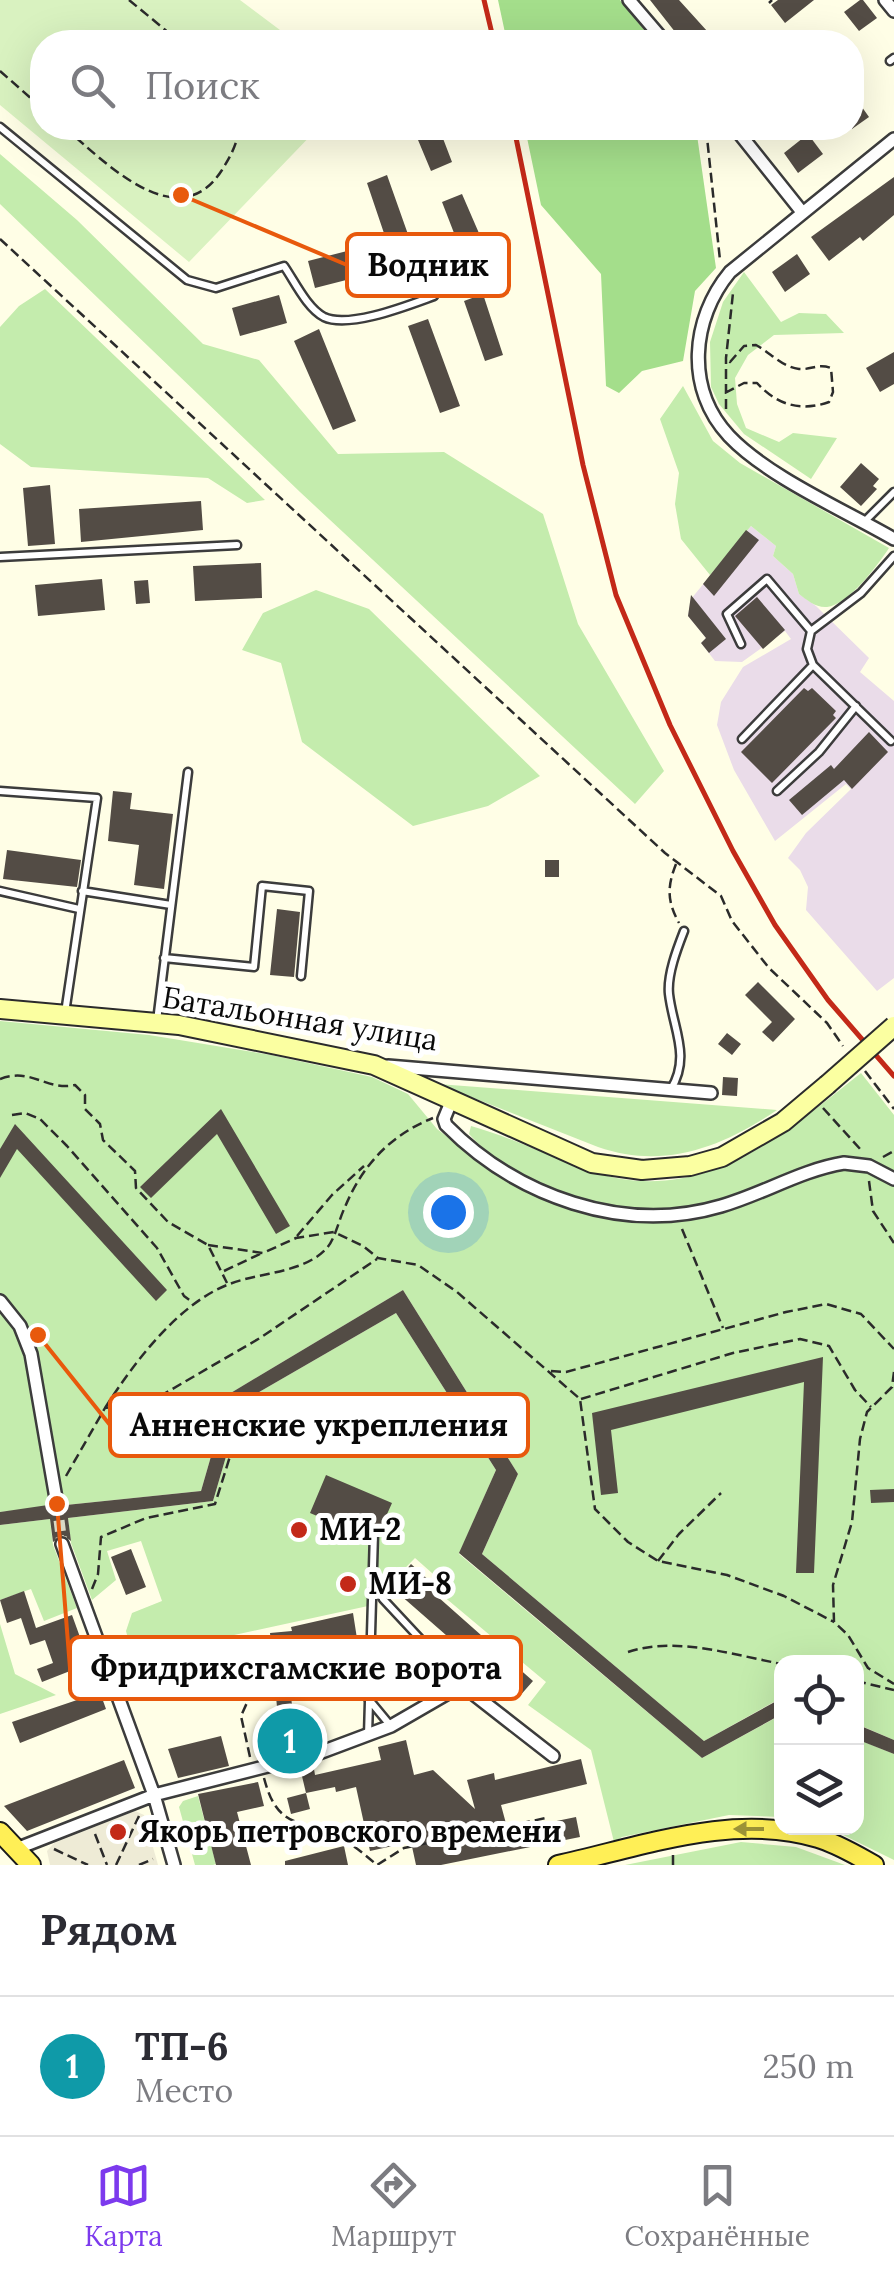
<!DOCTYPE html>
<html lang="ru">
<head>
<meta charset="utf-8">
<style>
  :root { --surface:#fff; --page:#f7f7f7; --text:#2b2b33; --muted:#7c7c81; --line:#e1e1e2; --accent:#7c3aed }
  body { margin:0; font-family:Lora,serif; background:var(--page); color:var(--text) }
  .controls { position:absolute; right:30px; bottom:30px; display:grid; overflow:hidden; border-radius:20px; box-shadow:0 10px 40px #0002 }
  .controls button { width:90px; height:90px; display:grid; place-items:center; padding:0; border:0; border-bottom:2px solid var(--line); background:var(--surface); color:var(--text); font:50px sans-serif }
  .you { position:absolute; left:448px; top:1212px; width:35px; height:35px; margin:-25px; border:8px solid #fff; border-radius:50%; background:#1a73e8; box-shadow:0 0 0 15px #1a73e833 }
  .badge { display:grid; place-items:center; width:65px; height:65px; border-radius:50%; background:var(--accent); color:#fff; font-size:32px; font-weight:700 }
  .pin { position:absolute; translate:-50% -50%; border:5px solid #fff; box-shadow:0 2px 10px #0006 }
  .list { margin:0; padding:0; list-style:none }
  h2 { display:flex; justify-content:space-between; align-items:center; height:130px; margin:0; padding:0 40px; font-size:42px }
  h2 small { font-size:32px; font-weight:400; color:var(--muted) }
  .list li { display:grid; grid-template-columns:65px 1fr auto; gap:30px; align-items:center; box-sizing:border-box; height:140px; padding:0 40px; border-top:2px solid var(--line) }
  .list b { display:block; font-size:38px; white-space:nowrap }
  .list p { margin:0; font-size:32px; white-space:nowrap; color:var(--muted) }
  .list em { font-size:32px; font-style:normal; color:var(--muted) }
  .icon { flex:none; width:55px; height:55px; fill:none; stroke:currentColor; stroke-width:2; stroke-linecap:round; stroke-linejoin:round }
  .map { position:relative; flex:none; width:894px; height:1865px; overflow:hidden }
  .search { position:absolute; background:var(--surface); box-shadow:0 10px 40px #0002; left:30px; right:30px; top:30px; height:110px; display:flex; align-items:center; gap:25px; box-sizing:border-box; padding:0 35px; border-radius:40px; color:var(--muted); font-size:38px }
  .sheet { height:270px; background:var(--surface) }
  nav { display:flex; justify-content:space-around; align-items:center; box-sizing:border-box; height:140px; border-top:2px solid var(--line); background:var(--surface); font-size:28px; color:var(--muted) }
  nav a { display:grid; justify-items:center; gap:5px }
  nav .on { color:var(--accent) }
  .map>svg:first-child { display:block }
  .industrial { fill:#eadce9 }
  .green { fill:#c4ecad }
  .forest { fill:#a4de8b }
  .pitch { fill:#d9f2c0 }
  .plaza { fill:#eeebd6 }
  .building { fill:#534c45 }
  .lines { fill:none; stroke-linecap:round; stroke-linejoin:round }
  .street-tunnel { stroke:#dad9c5; stroke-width:11; stroke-dasharray:11 5.5; stroke-linecap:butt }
  .lane-casing { stroke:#3c3c3c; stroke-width:11 }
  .street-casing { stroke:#3c3c3c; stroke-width:16 }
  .secondary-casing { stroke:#2b2b2b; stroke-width:22 }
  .primary-casing { stroke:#1a1a1a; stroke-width:22 }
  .path { stroke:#2b2b2b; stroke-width:2.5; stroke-dasharray:10 5; stroke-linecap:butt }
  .lane { stroke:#fff; stroke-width:6 }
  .street { stroke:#fff; stroke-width:11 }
  .secondary { stroke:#fbffa1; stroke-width:18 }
  .primary { stroke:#ffef56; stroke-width:18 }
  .rail { stroke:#c32918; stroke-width:5 }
  .secondary-bridge-casing { stroke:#2b2b2b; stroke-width:22; stroke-linecap:butt }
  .secondary-bridge { stroke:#fbffa1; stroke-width:18 }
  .oneway { fill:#9d9337 }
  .poi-dot { fill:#c32918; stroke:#fff; stroke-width:4 }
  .labels { text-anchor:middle; stroke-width:10; stroke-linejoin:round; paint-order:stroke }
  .street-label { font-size:30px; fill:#090909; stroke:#fff }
  .poi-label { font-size:30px; font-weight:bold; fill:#090909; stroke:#fff; text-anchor:start }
  .leader { fill:none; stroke:#e8590c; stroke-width:4 }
  .callout-dot { fill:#e8590c; stroke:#fff; stroke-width:4 }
  .callout { fill:#fff; stroke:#e8590c; stroke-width:4 }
  .callout-label { font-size:32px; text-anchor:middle; font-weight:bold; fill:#090909 }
</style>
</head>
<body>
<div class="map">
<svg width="894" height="1865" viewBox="0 0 894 1865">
  <rect width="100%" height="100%" fill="#fffee6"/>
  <path class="industrial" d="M751,526L776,546L773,556L793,574L799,594L816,606L869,658L860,672L894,701V978L877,991L806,910L808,887L800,870L788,858L806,833L851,789L846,784L775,841L734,770L717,725L721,702L743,667L791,639L785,631L742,662L715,661L701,643L706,638L688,616L691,599Z
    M267,1635L272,1697L245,1696L228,1667L247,1636Z"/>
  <path class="green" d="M0,154L77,220L203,344L259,360L338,454L444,452L543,514L578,624L664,771L635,804L300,492L0,204Z
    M744,272L781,322L799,313L826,314L844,333L774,335L748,355L735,378L737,404L746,428L779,442L793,433L837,438L811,479L744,434L719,404L711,387L710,342L723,302Z
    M45,289L265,500L247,503L208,478L31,467L0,444V327L19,306Z
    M683,386L713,441L740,463L889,548C878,565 848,605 827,607C816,608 807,600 799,594L793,574L773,556L776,546L751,526L710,575L681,539L675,504L679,473L660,419Z
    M316,590L369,609L540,776L488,806L413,826L302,742L281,663L242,650L263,613Z
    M0,1021L149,1035L271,1055L372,1077L408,1094L437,1129L483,1164L532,1193L584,1214L675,1220L816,1174L850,1168L865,1170L894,1184V1740L857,1724L856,1662H782L781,1698L704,1741L482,1554L518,1474L403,1290L229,1394L201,1491L66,1505L65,1503L48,1504V1507L0,1512Z
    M861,1073L894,1115V1173C848,1132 784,1181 737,1196C721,1202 702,1206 685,1208C610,1220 519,1189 469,1134L471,1126C514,1138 552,1158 593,1172C702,1207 783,1135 861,1073Z
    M438,1084L777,1110C722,1147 664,1170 598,1147Z
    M396,1313L496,1470L459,1554L702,1758L781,1715V1817L729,1815L622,1837L614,1842L591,1750L528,1705L546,1682L436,1590L441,1581L415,1558L368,1606L133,1657L126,1631L132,1613L162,1601L141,1541L107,1551L116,1580L92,1600L71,1543L68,1518L213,1501L242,1402Z
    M50,1519L53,1545L77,1608L44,1621L31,1589L0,1600V1525Z
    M0,1624L15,1674L56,1695L0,1714Z
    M857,1739L894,1754V1860L829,1828H856Z
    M198,1796L216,1864L213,1865H195L179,1807L183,1801Z
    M741,1842L796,1847L845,1865H625Z"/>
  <path class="forest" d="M498,0H620L654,42H507Z
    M525,128H696L716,268L695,291L683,361L642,371L619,393L606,386L601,274L541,205Z"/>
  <path class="pitch" d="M0,0H240L296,42H42V128H318L189,262L0,105Z"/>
  <path class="plaza" d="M135,1811L144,1815L158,1865H50L47,1851L54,1843Z"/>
  <path class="building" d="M650,0H679L717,42H683Z
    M778,0H814L785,23L771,5Z
    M860,0H863L877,18L859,31L844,12Z
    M852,93L869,117L852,129Z
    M413,128H439L452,162L431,171Z
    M808,134L823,154L798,173L784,153Z
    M387,175L410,240L389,248L367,183Z
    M894,177V215L863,241L860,237L829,261L811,237Z
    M462,194L488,254L466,264L442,202Z
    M351,250L358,277L315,288L308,261Z
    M797,254L810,274L785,292L772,272Z
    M483,294L503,355L485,361L464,301Z
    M279,295L287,323L240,336L232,308Z
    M428,319L460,406L440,413L408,326Z
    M319,329L356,421L333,430L294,341Z
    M894,352V384L880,392L866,368Z
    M861,463L879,479L873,486L877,489L861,506L840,487Z
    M50,485L55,544L28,546L23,488Z
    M201,501L203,530L81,542L79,509Z
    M746,530L759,540L714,596L703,584Z
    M261,563L262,598L195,601L193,566Z
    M102,579L105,610L38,616L35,585Z
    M148,580L150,603L136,604L134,581Z
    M691,595L726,639L709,653L701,643L706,638L688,616Z
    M757,597L785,630L763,649L735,616Z
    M804,688L808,691L812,688L836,711L833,715L836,718L772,783L741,752Z
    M869,732L888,752L852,789L844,780L802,815L789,800L831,765L834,769Z
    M113,791L132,793L130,809L173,814L164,889L134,885L139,845L108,841Z
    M7,850L81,860L77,887L3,879Z
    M545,860H559V877H545Z
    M277,909L300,912L294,977L270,975Z
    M758,982L795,1019L773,1042L762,1032L772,1022L745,995Z
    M727,1033L741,1044L732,1055L718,1044Z
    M723,1077L738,1078L737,1096L722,1095Z
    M221,1109L290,1226L276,1234L217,1134L151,1198L140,1187Z
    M15,1124L167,1290L156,1301L17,1149L0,1178V1149Z
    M403,1290L518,1474L482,1554L704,1741L782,1698V1714L702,1758L459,1553L496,1470L396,1313L242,1402L213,1501L68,1518L71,1541L63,1535L53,1542L50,1519L0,1525V1512L48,1505L58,1513L66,1505L201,1491L229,1394Z
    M823,1357L814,1573H796L804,1382L611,1430L618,1493L601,1495L592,1413Z
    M326,1475L392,1503L380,1530L372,1527L367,1537L310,1513Z
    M894,1489V1502L871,1503L870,1490Z
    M131,1549L146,1587L126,1595L111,1557Z
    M411,1564L433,1584L429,1589L533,1681L518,1698L391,1587Z
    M24,1591L36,1628L72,1615L106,1709L20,1743L12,1722L80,1699L70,1671L42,1682L37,1669L53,1663L45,1640L30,1645L21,1618L7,1623L0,1600Z
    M353,1613L363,1677L291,1695L292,1706L277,1707L270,1633L292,1631L291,1627Z
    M856,1724L894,1740V1754L856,1739Z
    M288,1730L292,1748L281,1750L277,1733Z
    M221,1736L229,1766L178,1778L168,1749Z
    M406,1740L414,1775L433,1770L475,1809L467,1780L494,1773L495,1780L581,1759L587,1784L501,1805L508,1831L576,1817L580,1837L441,1865H416L411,1842L370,1851L356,1787L336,1792L335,1787L306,1793L301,1772L314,1769L315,1775L381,1760L378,1747Z
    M124,1760L135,1788L27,1831L4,1806Z
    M258,1782L264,1806L237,1812L251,1865H216L198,1794Z
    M306,1793L310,1809L291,1814L287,1798Z
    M344,1846L348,1865H285V1861Z"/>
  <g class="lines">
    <path class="street-tunnel" d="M57,1504L62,1544"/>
    <defs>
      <path id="lane" d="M890,61L894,58
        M0,127L187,280L216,288L284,266C295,282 307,308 324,317C349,329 409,305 434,296
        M865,521L894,492
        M0,557L237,545
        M811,631L807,649L813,665L891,741
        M741,644L727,614L767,579L811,631L861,593L894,556
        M742,739L813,665
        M0,791L97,798L65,1013
        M777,791L819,752L856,706
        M0,891L79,909
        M82,891L171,905
        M164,958L254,967L262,886L309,891L301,976
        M157,1021L188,772
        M671,1089C691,1056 673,1029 669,994C667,975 677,949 684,931
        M383,1599L467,1689
        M356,1684L390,1725
        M368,1735L374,1533"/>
      <path id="street" d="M629,0L665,42
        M885,0L894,11
        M735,128L802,212
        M894,139L730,272C691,319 685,389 729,436C768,477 844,510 894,539
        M388,1066L711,1093
        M451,1102L444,1119L446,1125C516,1196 623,1235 721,1206C763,1194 801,1170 844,1163L869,1166L894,1179
        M0,1301L20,1326L31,1354L57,1504
        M62,1544L154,1795L174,1865
        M16,1849L154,1795L319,1753L391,1726L455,1689H467L553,1756"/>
      <path id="secondary" d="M0,1009L179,1025L374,1065L592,1163L642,1170L690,1166L722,1157L783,1122L827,1085"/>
      <path id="primary" d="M0,1832L31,1865
        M558,1865C641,1847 733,1812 818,1838C838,1844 856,1855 874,1865"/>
    </defs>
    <use href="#lane" class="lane-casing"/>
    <use href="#street" class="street-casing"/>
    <use href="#secondary" class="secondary-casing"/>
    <use href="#primary" class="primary-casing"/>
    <path class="path" d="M129,0L180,42
      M769,3L772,0
      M0,71L42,108
      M65,128C104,161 178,239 222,170C231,155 237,145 239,128
      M706,128L720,260
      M0,239L665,853L721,896L732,921L769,968L827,1023L843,1046
      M725,393L744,383H757C777,405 801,412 829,402L833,392L831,368C818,363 812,370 799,369C782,367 771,353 756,345L744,346L730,362L726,358
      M726,409V358L733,293
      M676,864C667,887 667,901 679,923
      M865,1071L894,1109
      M0,1079C31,1067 46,1091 75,1085L85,1095V1109L100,1124L103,1140L135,1171L136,1188L168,1222L208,1245L227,1283
      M823,1108L861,1150
      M12,1115L25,1113L40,1119L67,1146L157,1248L184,1296L192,1302
      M883,1157L894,1151
      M869,1181L873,1211L894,1243
      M682,1229L723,1328
      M297,1236L332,1195L364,1166
      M208,1245L263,1253L296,1238L334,1232L363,1246L378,1258L418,1265L457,1292L580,1399L595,1509L628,1542L658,1561L727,1575L784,1596L834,1622
      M224,1271L262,1253
      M551,1371L566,1372L786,1312L826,1304L861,1314L894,1349
      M894,1372L892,1387L867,1412L860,1439L852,1522L833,1585L834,1622L848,1635L868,1668L894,1684
      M581,1399L733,1353L800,1339L829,1346L855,1390L871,1407
      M105,1408C133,1364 177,1305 227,1285C258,1272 302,1274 326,1249C335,1240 339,1219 345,1207C362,1166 390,1135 433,1118
      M66,1476L105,1408L150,1402L260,1338L377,1259
      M658,1561L679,1534L721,1493
      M92,1589L98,1574L101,1537L146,1518L215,1504L232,1450
      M628,1652C677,1636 733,1655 782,1664
      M121,1672L228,1667
      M856,1681L894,1690
      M250,1757L241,1716L250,1696
      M264,1778C276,1824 294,1820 331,1834C349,1841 363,1853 377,1865L404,1848L546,1818
      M95,1834L107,1865
      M54,1849L88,1865
      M673,1855V1865
      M116,1865L139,1816
      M139,1865L153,1859"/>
    <use href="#lane" class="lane"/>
    <use href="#street" class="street"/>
    <use href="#secondary" class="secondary"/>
    <use href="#primary" class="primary"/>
    <path class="rail" d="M484,0L494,42
      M514,128L583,465L616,595L670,725L733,851L775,925L828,1000L894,1076"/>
    <defs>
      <path id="secondary-bridge" d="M827,1085L894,1026"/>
    </defs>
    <use href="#secondary-bridge" class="secondary-bridge-casing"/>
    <use href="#secondary-bridge" class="secondary-bridge"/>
  </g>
  <defs><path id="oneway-solid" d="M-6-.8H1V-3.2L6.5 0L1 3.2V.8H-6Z" transform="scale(2.5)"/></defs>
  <use class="oneway" href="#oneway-solid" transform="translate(749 1829) rotate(180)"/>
  <g class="poi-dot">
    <circle cx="299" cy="1530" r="10"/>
    <circle cx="348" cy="1584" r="10"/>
    <circle cx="118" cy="1832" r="10"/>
  </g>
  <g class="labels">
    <g class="street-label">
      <text transform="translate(300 1019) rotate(9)" y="10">Батальонная улица</text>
    </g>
    <g class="poi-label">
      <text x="319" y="1540">МИ-2</text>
      <text x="368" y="1594">МИ-8</text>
      <text x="138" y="1842">Якорь петровского времени</text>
    </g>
  </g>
  <path class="leader" d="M181 195L347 265M38 1335L110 1425M57 1504L70 1668"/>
  <g class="callout-dot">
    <circle cx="181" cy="195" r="10"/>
    <circle cx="38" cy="1335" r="10"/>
    <circle cx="57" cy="1504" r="10"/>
  </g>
  <g class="callout">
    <rect x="347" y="234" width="162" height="62" rx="10"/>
    <rect x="110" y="1394" width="418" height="62" rx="10"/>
    <rect x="70" y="1637" width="451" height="62" rx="10"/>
  </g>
  <g class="callout-label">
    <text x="428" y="276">Водник</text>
    <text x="319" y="1436">Анненские укрепления</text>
    <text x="296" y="1679">Фридрихсгамские ворота</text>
  </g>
</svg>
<div class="controls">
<button><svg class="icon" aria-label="locate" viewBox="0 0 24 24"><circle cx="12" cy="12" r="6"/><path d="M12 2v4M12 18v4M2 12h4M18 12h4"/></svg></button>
<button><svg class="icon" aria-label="layers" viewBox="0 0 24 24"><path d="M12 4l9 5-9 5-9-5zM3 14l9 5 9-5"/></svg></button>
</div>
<div class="you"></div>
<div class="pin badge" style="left:290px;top:1741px;background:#0f9aa8">1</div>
<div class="search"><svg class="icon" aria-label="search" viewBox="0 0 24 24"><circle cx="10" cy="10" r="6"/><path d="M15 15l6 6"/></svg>Поиск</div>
</div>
<section class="sheet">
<h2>Рядом<small></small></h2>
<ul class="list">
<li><span class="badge" style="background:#0f9aa8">1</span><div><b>ТП-6</b><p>Место</p></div><em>250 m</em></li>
</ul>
</section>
<nav>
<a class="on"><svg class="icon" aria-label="map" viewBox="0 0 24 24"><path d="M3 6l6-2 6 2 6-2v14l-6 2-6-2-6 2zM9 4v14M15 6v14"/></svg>Карта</a>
<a><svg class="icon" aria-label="directions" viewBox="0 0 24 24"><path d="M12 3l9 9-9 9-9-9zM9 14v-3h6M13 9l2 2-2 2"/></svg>Маршрут</a>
<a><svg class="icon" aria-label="saved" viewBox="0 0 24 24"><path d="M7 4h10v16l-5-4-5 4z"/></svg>Сохранённые</a>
</nav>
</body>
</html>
